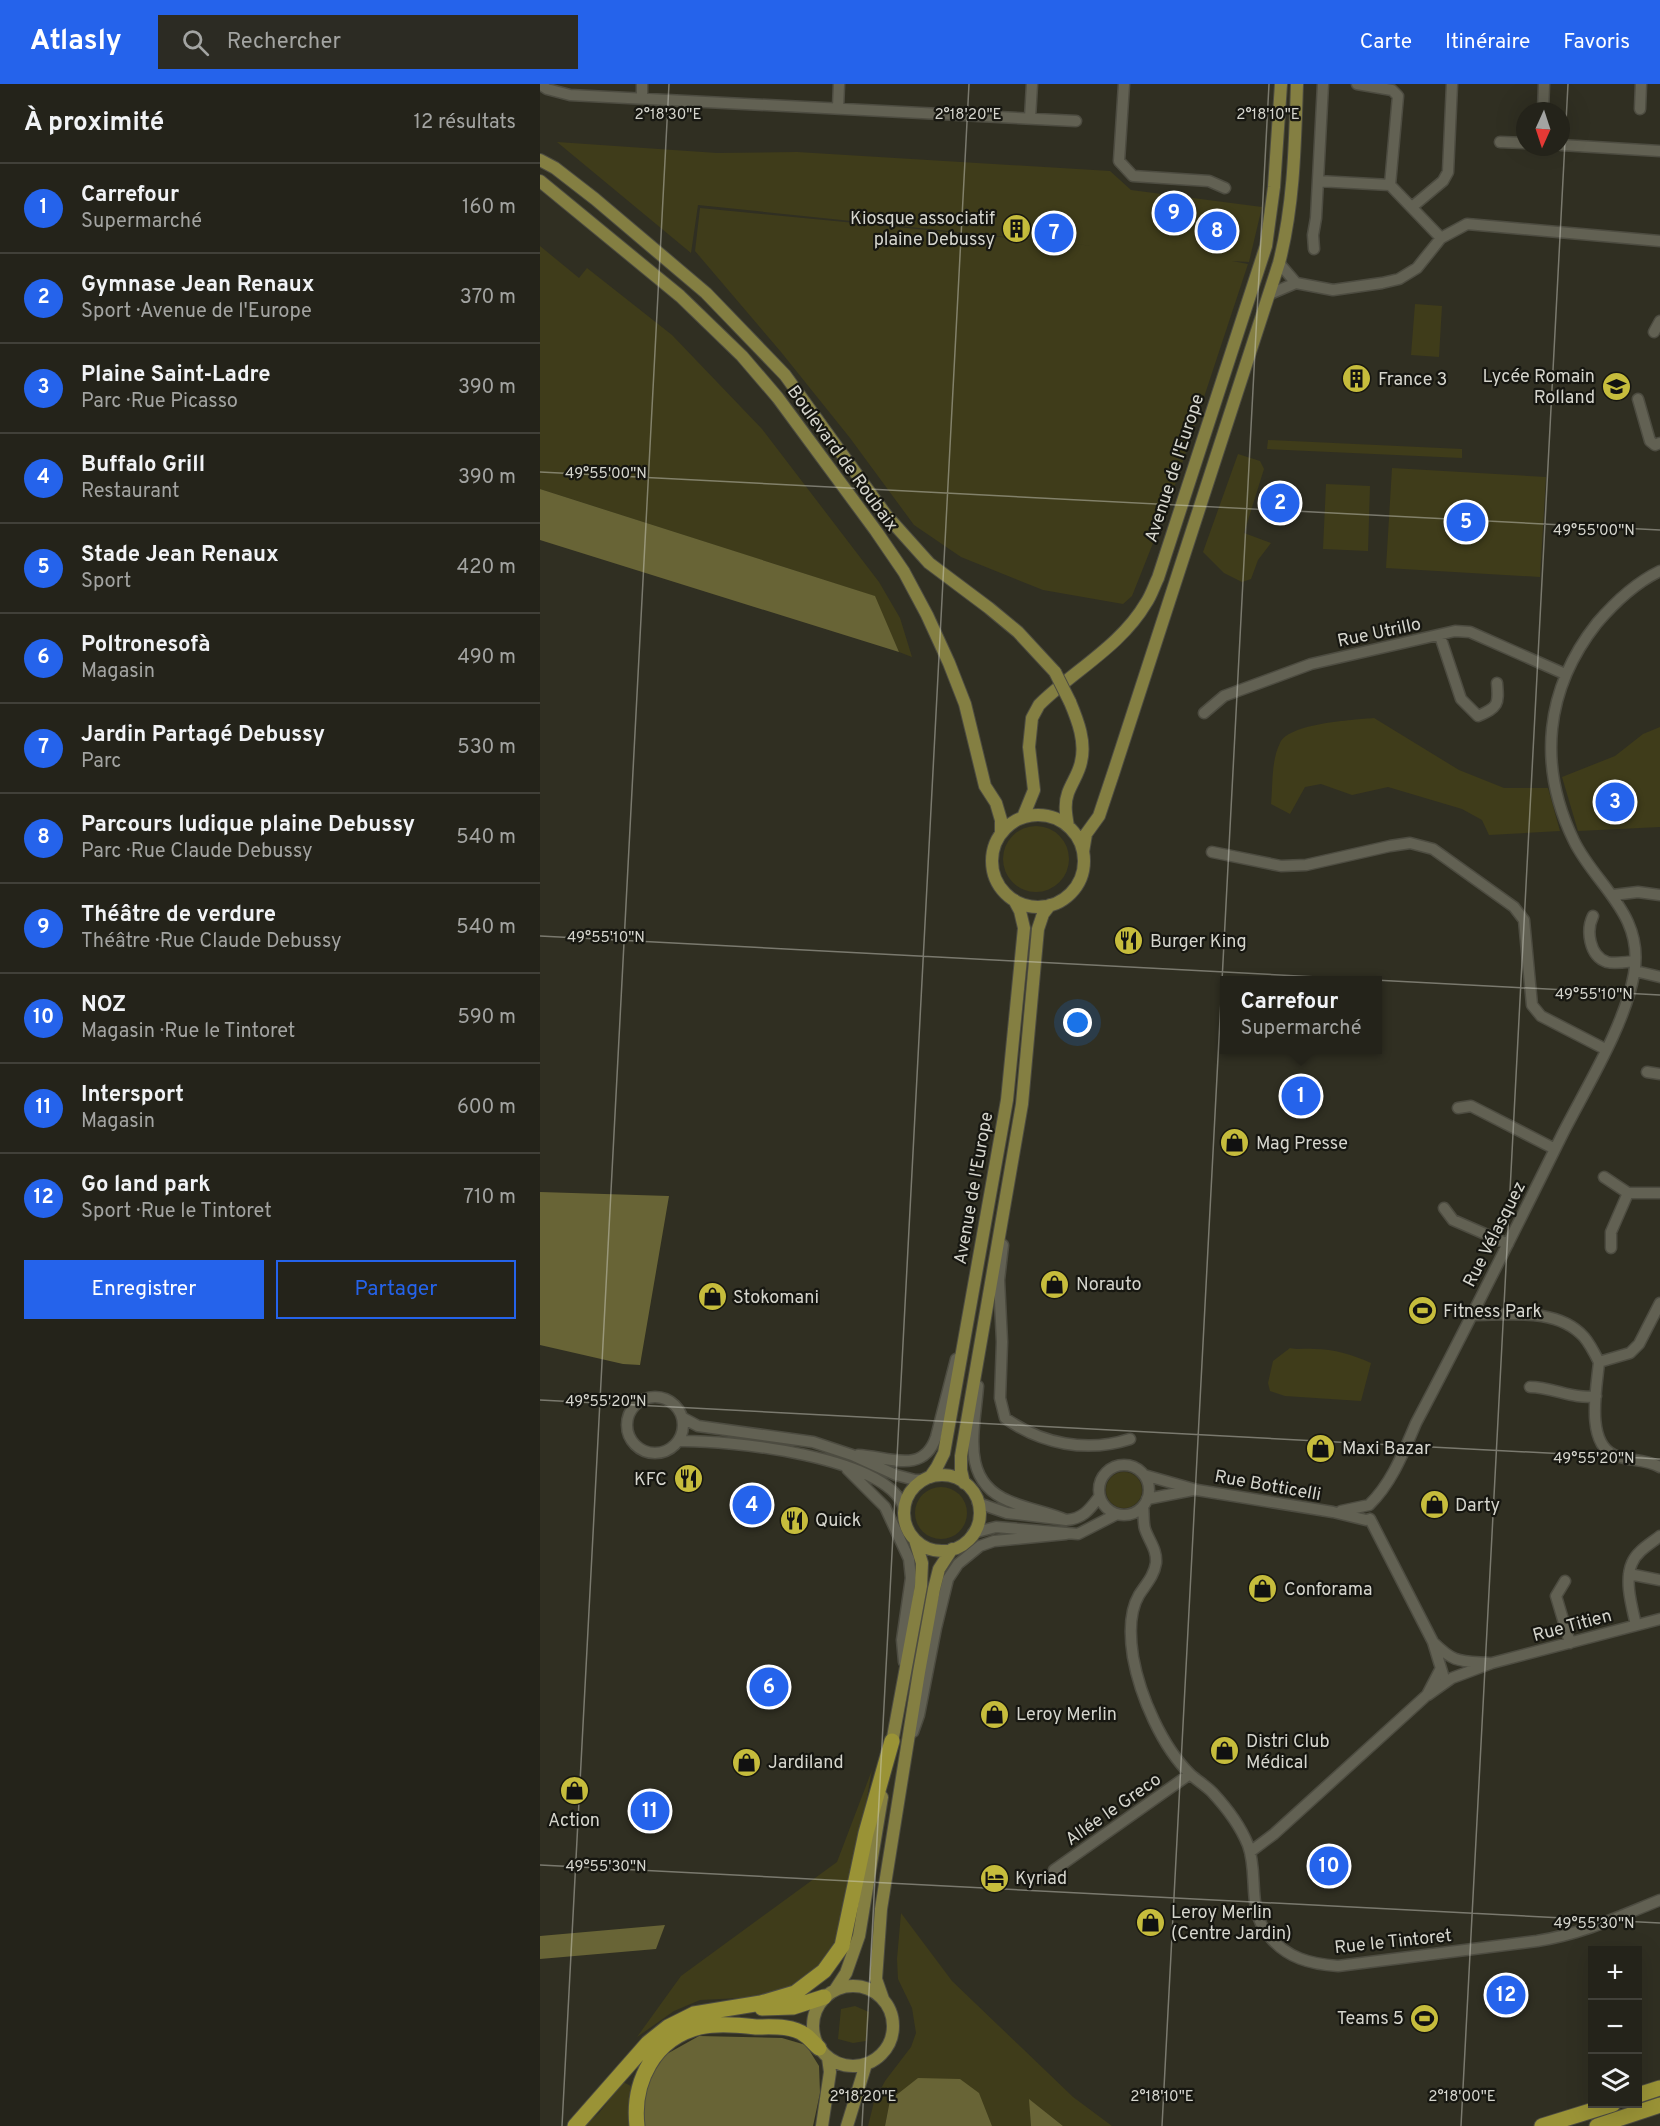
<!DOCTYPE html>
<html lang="fr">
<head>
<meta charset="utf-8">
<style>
  :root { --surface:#24231a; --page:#2c2b23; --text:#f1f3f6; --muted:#a3a4a2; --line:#414039; --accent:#2563eb }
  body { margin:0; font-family:Overpass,sans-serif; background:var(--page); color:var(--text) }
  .controls { position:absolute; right:18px; bottom:18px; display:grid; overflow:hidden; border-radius:0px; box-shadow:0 6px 24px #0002 }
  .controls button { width:54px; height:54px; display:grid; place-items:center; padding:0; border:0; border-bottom:2px solid var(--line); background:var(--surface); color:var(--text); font:30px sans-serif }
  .compass { position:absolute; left:976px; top:18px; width:54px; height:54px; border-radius:50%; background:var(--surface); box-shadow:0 6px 24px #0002; rotate:183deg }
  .you { position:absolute; left:538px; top:939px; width:21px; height:21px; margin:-15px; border:4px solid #fff; border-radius:50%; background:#1a73e8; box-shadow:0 0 0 9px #1a73e833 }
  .badge { display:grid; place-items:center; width:39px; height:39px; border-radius:50%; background:var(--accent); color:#fff; font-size:20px; font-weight:700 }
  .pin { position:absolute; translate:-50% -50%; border:3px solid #fff; box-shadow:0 2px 6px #0006 }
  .popup { position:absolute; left:680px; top:892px; width:162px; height:78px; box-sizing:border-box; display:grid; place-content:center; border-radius:0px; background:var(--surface); filter:drop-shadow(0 2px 4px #0005); font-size:20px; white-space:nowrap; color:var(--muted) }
  .popup b { font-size:22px; color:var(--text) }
  .popup::after { content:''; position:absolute; left:50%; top:100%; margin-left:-12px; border:12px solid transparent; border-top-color:var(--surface) }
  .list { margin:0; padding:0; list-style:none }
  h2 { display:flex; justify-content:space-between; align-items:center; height:78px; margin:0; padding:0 24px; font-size:26px }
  h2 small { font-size:20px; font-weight:400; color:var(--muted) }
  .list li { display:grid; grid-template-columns:39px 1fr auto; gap:18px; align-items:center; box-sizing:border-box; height:90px; padding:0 24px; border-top:2px solid var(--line) }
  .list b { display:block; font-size:22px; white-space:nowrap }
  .list p { margin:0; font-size:20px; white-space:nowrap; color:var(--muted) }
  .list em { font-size:20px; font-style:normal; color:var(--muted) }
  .actions { display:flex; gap:12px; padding:18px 24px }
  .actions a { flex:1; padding:14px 0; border:2px solid var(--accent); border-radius:0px; text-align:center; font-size:21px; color:var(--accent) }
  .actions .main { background:var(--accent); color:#fff }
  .icon { flex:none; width:33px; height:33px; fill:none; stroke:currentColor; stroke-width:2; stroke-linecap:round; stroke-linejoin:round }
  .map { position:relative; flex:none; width:1120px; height:2042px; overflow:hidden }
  header { display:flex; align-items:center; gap:36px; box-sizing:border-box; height:84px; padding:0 30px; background:var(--accent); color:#fff }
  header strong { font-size:28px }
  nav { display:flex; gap:33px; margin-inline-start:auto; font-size:21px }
  .search { width:420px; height:54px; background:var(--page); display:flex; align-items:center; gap:15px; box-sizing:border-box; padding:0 21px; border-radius:0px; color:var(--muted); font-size:22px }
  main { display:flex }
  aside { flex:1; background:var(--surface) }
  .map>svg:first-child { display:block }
  .green { fill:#3f3c1a }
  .forest { fill:#686436 }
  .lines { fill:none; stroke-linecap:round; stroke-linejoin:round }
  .minor-casing { stroke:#4d4c41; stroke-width:13 }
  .major-casing { stroke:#4d4c41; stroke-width:14 }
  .highway-casing { stroke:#4d4c41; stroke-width:17 }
  .minor { stroke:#626153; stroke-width:10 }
  .major { stroke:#847f42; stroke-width:12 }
  .highway { stroke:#9a9336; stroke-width:15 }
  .major-bridge-casing { stroke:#4d4c41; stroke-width:14; stroke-linecap:butt }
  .major-bridge { stroke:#847f42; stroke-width:12 }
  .ticks { fill:none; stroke:#d5d5cd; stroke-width:1.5; stroke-opacity:0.45 }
  .labels { text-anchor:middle; stroke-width:4.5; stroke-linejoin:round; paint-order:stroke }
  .poi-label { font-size:18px; fill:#d5d5cd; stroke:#171711; text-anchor:start }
  .street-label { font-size:18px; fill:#d5d5cd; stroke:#171711 }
  .ticks-label { font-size:15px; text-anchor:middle; fill:#d5d5cd; stroke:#171711; stroke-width:4.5; stroke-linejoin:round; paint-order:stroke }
</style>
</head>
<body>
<header>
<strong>Atlasly</strong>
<div class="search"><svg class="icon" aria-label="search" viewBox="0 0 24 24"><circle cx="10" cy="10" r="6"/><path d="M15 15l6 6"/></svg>Rechercher</div>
<nav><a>Carte</a><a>Itinéraire</a><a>Favoris</a></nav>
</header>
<main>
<aside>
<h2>À proximité<small>12 résultats</small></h2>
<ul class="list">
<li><span class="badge">1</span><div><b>Carrefour</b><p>Supermarché</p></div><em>160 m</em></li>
<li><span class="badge">2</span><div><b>Gymnase Jean Renaux</b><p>Sport · Avenue de l'Europe</p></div><em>370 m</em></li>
<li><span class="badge">3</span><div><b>Plaine Saint-Ladre</b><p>Parc · Rue Picasso</p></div><em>390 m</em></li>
<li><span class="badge">4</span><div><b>Buffalo Grill</b><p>Restaurant</p></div><em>390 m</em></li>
<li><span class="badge">5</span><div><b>Stade Jean Renaux</b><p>Sport</p></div><em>420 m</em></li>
<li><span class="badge">6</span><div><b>Poltronesofà</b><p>Magasin</p></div><em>490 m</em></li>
<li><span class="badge">7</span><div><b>Jardin Partagé Debussy</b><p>Parc</p></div><em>530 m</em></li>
<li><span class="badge">8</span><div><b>Parcours ludique plaine Debussy</b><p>Parc · Rue Claude Debussy</p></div><em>540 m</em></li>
<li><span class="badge">9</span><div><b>Théâtre de verdure</b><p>Théâtre · Rue Claude Debussy</p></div><em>540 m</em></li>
<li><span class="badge">10</span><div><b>NOZ</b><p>Magasin · Rue le Tintoret</p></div><em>590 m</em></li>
<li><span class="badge">11</span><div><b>Intersport</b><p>Magasin</p></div><em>600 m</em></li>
<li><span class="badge">12</span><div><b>Go land park</b><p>Sport · Rue le Tintoret</p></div><em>710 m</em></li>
</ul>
<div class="actions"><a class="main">Enregistrer</a><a>Partager</a></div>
</aside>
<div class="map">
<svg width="1120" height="2042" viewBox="0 0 1120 2042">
  <rect width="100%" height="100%" fill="#302f22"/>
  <path class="green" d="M17,58L177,69L257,68L570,87L591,106L722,123L709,178L692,177L708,180L629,419L592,512L583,520L503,506L421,473L374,441L310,354L241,268L155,167L160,124L554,162L158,121L151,169Z
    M0,162L39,194L47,184L132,251L222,345L339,498L360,534L372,573L359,568L334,512L0,405Z
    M875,220L902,222L899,273L871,271Z
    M728,356L922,365V374L727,365Z
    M698,370L720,377L724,385L704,449L731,459L718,476L711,495L702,498L684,489L663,468Z
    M852,384L1006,393L1000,493L846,484Z
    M786,400L830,402L828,467L783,465Z
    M834,634L919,686L964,704H1008L1020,747L949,751L942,736L922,725L848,703L812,711L781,700L765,703L750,730L731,720C733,701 731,677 740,659C749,639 813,636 834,634Z
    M1120,643V743L1038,747L1022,693L1075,672L1103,650Z
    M463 775a33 33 0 1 1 66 0a33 33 0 1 1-66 0Z
    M750,1264C759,1266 765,1264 774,1265C794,1265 813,1271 831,1279L821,1317L745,1312L730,1307L728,1299L733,1277Z
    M566 1406a18 18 0 1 1 36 0a18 18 0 1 1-36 0Z
    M375 1429a26 26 0 1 1 52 0a26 26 0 1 1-52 0Z
    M332,1686L318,1762L299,1845L292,1864L276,1886L248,1905L221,1913L160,1916L134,1927L97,1953L141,1892L297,1778Z
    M361,1829L412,1897L533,2013L572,2042H523L490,2016L491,2042H452L439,2010L350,2016L345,2042H328L334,2018L345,1997L371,1963L376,1949L372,1924L358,1895L357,1875Z
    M315,1922L329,1928L326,1957L313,1959L298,1955L301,1925Z
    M83,1998L93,2003L91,2042H44L59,2029Z"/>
  <path class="forest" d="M0,405L335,512L359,568L0,456Z
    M0,1108L129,1112L100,1281L83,1280L0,1261Z
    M125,1841L116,1865L0,1875V1852Z
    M159,1952L242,1954L266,1961L279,1982L280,2009L273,2042H105L102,2028L106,2000L125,1971Z
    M378,1994L420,1995L439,2009L452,2042H345L350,2016Z
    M489,2015L523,2042H491Z"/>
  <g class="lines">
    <defs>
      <path id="minor" d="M0,0L7,5L30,11L536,37
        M584,0L579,77L593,92L669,97L685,104
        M817,0L852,6L858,12L850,101
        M102,14V0
        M298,24L299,0
        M1100,25L1101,0
        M1003,27L1004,0
        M490,34L492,0
        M960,58L985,59
        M1021,61L1120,67
        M778,97L850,101L901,154
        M872,123L903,97L908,88L912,0
        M774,165L773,151L776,134L783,0
        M739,179L756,199
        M730,210L756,199L793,206L842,199L859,195L877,184L901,154L927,140L1120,157
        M1114,248L1120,237
        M1098,315L1110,357L1115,361L1120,359
        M900,552L921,615L938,632C958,623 959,621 957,599
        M664,629L684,612L771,580L915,547L930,548L1025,590
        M672,768L741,782L766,781L850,762L870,759L893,765L974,823L984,836L992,921L1001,932L1065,965
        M1073,811L1098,808L1120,811
        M1053,832C1046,846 1049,872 1067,878C1075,880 1086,878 1095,877
        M1095,887L1120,893
        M1107,988L1120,990
        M918,1024L931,1022L1015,1065
        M1064,1093L1088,1109
        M904,1124L913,1136L968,1160
        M463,1161L459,1196L462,1258L460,1314L465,1334C501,1360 547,1369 590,1355
        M1071,1164V1148L1088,1109H1120
        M932,1231C969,1231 1017,1223 1044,1253C1050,1260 1055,1270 1059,1278
        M1059,1278C1057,1302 1045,1358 1074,1371C1088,1377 1106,1375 1120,1383
        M1059,1278L1090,1269L1099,1260L1120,1219
        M438,1302C435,1345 419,1397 469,1417C487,1425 508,1428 526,1436
        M990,1303C1013,1303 1034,1316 1056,1312
        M87 1341a28 28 0 1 1 56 0a28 28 0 1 1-56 0Z
        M143,1334L158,1342L273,1358L312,1371L356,1391L375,1396H383
        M139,1357C187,1356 348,1372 364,1424
        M318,1371C347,1372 383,1392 396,1353L416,1275
        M559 1406a25 25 0 1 1 50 0a25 25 0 1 1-50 0Z
        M307,1385L345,1423L369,1475L371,1494L362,1556L364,1578
        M604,1391L657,1406L793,1428L826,1436L830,1435
        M607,1415L653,1406
        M438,1419L467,1429L526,1436C543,1435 550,1425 559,1413
        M829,1421C852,1399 864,1367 876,1339C927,1243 975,1146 1023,1049C1047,1002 1085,941 1094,890C1105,830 1056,802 1034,757C997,681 1005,605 1057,539C1075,518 1095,499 1120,487
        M603,1422C604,1430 603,1438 605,1445C609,1457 617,1465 616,1479C614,1492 606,1500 599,1511C589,1528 590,1554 593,1573C600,1612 622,1663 651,1691C658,1697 666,1702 672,1708C686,1723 700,1741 708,1761C719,1791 706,1825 729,1852C747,1874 770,1880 798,1882L997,1857C1042,1850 1078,1833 1120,1816
        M801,1427L829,1421
        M830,1435L893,1558C914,1579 919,1577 949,1579
        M433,1449L456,1443L538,1450L577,1430
        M1089,1490L1120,1496
        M1025,1497L1016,1512L1030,1559
        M1096,1541C1092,1523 1084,1497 1092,1479C1097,1467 1110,1460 1120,1452
        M893,1558L903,1591
        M888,1611L912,1594L952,1579L1120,1535
        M373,1648L379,1631L396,1544L408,1495L418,1480L440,1462L454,1457L526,1450
        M710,1768L734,1750L887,1611L900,1586
        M514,1786L650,1690"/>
      <path id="major" d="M0,76L15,84L55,115L166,209L245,291L346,431L389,479L449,524L478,548L515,588
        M0,97L140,212L202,272L238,314L336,447L364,488L387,531L409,579L425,620L445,702L456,719L461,736V749
        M452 777a46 46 0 1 1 92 0a46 46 0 1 1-92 0Z
        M483,733L494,706L489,663L492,634L499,621C533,587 581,562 606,519C611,512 614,502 618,494L726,162L734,103L741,0
        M528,742C526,731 524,720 528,709C532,698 539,689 541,678C546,658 538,637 530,618
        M543,768L546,750L559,732L574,687L739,179C754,121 755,60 757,0
        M364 1429a38 38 0 1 1 76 0a38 38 0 1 1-76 0Z
        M390,1393L397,1383L404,1369L467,1016L484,844L480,827L474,816
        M424,1399L421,1386V1372L482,1020L498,845L503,830L510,821
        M351,1664L381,1502L382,1479L375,1456
        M273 1942a40 40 0 1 1 80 0a40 40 0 1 1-80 0Z
        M295,1906L306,1889L319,1852L342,1713
        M343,1915L336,1895L341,1825L379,1588L394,1505L399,1485L412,1465
        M282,2042L290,1988L288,1974
        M307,2042L326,1980"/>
      <path id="highway" d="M222,1924L253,1923L284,1913
        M1098,2011L1120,2004
        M35,2042L108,1959L128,1943L154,1930L221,1919L255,1909L284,1887L302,1862L326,1749L352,1657
        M97,2042C92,1998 114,1954 160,1943C177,1939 199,1941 216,1943C231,1943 252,1941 265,1951C270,1954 274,1960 279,1964
        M1002,2042L1073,2020
        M1057,2042L1120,2021"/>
    </defs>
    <use href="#minor" class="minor-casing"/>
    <use href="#major" class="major-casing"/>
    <use href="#highway" class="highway-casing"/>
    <use href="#minor" class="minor"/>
    <use href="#major" class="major"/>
    <use href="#highway" class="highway"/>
    <defs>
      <path id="major-bridge" d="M515,588L530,618"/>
    </defs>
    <use href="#major-bridge" class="major-bridge-casing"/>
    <use href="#major-bridge" class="major-bridge"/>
  </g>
  <path class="ticks" d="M0,388L1120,446M0,852L1120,911M0,1316L1120,1375M0,1781L1120,1839M22,2042L129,0M322,2042L429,0M622,2042L729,0M921,2042L1028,0"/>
  <defs>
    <symbol id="building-disc" viewBox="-11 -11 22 22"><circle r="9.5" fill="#c6bc3c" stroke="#171711"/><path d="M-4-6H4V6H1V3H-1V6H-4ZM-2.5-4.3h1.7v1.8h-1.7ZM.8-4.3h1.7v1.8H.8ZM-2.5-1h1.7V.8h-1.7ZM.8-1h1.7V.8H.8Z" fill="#111"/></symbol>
    <symbol id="university-disc" viewBox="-11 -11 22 22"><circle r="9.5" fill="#c6bc3c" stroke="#171711"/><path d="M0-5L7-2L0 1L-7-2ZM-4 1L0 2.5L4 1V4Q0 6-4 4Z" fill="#111"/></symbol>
    <symbol id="restaurant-disc" viewBox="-11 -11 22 22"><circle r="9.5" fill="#c6bc3c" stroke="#171711"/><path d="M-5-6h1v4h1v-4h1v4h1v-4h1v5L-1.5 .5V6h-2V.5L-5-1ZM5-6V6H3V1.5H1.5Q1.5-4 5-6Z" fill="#111"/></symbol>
    <symbol id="shop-disc" viewBox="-11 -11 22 22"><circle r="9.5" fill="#c6bc3c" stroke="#171711"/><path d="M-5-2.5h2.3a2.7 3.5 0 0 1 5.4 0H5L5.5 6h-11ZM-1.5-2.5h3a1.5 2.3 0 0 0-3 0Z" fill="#111"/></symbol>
    <symbol id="stadium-disc" viewBox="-11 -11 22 22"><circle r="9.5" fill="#c6bc3c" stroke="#171711"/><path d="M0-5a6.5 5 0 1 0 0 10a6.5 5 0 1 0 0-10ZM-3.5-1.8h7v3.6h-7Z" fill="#111"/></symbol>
    <symbol id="hotel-disc" viewBox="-11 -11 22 22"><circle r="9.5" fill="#c6bc3c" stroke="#171711"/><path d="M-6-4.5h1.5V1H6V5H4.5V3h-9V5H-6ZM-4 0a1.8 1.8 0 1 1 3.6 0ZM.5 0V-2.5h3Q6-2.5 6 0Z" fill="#111"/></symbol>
  </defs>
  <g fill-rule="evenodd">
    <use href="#building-disc" x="460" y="128" width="33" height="33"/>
    <use href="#building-disc" x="800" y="278" width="33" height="33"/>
    <use href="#university-disc" x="1060" y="286" width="33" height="33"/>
    <use href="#restaurant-disc" x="572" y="840" width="33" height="33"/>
    <use href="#shop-disc" x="678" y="1042" width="33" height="33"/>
    <use href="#shop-disc" x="498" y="1184" width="33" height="33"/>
    <use href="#shop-disc" x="156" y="1196" width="33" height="33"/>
    <use href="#stadium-disc" x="866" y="1210" width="33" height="33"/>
    <use href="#shop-disc" x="764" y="1348" width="33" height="33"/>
    <use href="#restaurant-disc" x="132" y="1378" width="33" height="33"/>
    <use href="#shop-disc" x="878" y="1404" width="33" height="33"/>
    <use href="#restaurant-disc" x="238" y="1420" width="33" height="33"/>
    <use href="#shop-disc" x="706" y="1488" width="33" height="33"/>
    <use href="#shop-disc" x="438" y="1614" width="33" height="33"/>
    <use href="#shop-disc" x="668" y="1650" width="33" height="33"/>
    <use href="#shop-disc" x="190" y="1662" width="33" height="33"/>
    <use href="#shop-disc" x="18" y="1690" width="33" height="33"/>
    <use href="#hotel-disc" x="438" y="1778" width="33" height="33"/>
    <use href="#shop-disc" x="594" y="1822" width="33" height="33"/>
    <use href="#stadium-disc" x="868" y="1918" width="33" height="33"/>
  </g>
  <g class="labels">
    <g class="poi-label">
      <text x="455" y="140" text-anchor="end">Kiosque associatif<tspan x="455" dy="21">plaine Debussy</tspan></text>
      <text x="1055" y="298" text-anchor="end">Lycée Romain<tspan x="1055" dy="21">Rolland</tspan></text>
      <text x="838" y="301">France 3</text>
      <text x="610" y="863">Burger King</text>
      <text x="716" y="1065">Mag Presse</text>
      <text x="536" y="1206">Norauto</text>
      <text x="193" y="1219">Stokomani</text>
      <text x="903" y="1233">Fitness Park</text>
      <text x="802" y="1370">Maxi Bazar</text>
      <text x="127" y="1401" text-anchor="end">KFC</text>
      <text x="915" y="1427">Darty</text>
      <text x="275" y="1442">Quick</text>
      <text x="744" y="1511">Conforama</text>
      <text x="476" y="1636">Leroy Merlin</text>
      <text x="706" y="1663">Distri Club<tspan x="706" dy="21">Médical</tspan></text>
      <text x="228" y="1684">Jardiland</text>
      <text x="34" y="1742" text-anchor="middle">Action</text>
      <text x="475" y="1800">Kyriad</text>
      <text x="631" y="1834">Leroy Merlin<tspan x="631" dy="21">(Centre Jardin)</tspan></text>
      <text x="864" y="1940" text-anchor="end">Teams 5</text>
    </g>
    <g class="street-label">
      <text transform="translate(303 374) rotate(54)" y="6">Boulevard de Roubaix</text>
      <text transform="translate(634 384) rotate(-72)" y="6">Avenue de l'Europe</text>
      <text transform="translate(839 548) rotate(-12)" y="6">Rue Utrillo</text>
      <text transform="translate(433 1104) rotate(-80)" y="6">Avenue de l'Europe</text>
      <text transform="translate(954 1150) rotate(-63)" y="6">Rue Vélasquez</text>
      <text transform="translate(728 1401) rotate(10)" y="6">Rue Botticelli</text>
      <text transform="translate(1032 1541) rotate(-15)" y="6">Rue Titien</text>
      <text transform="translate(573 1725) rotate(-35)" y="6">Allée le Greco</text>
      <text transform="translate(853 1857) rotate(-6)" y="6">Rue le Tintoret</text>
    </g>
  </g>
  <g class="ticks-label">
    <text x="128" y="35">2°18'30"E</text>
    <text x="428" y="35">2°18'20"E</text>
    <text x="728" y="35">2°18'10"E</text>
    <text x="66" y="394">49°55'00"N</text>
    <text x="1054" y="451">49°55'00"N</text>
    <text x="66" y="858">49°55'10"N</text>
    <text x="1054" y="915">49°55'10"N</text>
    <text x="66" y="1322">49°55'20"N</text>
    <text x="1054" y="1379">49°55'20"N</text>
    <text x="66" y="1787">49°55'30"N</text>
    <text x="1054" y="1844">49°55'30"N</text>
    <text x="323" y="2017">2°18'20"E</text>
    <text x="622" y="2017">2°18'10"E</text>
    <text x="922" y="2017">2°18'00"E</text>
  </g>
</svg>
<div class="controls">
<button>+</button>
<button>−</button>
<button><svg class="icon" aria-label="layers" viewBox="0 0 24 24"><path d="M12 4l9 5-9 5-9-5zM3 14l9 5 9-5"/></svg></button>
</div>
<svg class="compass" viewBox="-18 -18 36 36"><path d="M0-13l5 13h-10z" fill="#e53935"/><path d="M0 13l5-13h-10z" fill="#a3a4a2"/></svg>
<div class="you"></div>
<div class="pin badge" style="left:761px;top:1012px">1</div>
<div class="popup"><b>Carrefour</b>Supermarché</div>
<div class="pin badge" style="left:740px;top:419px">2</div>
<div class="pin badge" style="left:1075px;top:718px">3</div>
<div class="pin badge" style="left:212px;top:1421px">4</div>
<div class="pin badge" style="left:926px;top:438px">5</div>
<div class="pin badge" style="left:229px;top:1603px">6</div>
<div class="pin badge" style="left:514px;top:149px">7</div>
<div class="pin badge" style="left:677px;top:147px">8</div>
<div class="pin badge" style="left:634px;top:129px">9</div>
<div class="pin badge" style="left:789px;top:1782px">10</div>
<div class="pin badge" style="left:110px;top:1727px">11</div>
<div class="pin badge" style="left:966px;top:1911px">12</div>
</div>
</main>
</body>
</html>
